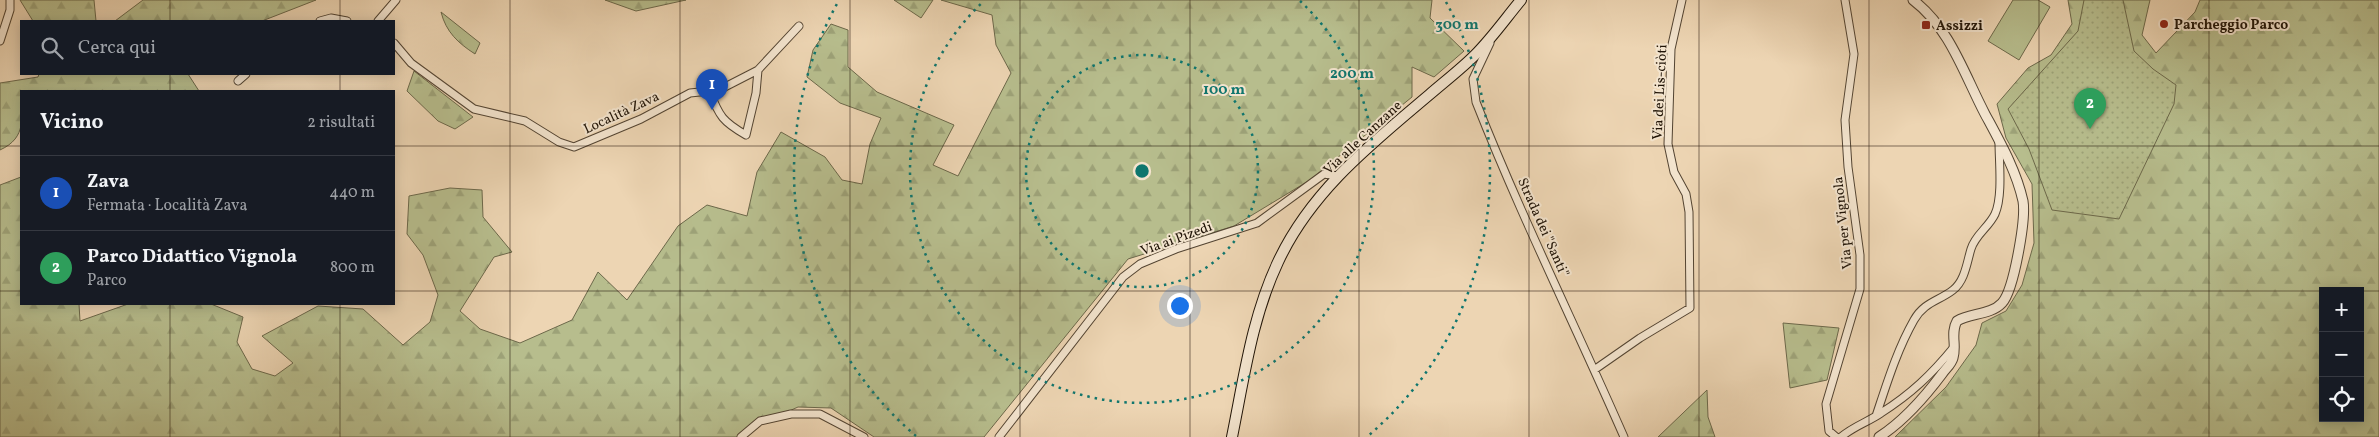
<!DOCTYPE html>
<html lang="it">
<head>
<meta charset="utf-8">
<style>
  :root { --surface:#171b24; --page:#242831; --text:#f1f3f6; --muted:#9ea1a6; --line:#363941; --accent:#2563eb }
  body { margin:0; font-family:Vollkorn,serif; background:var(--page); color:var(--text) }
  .controls { position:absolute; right:15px; bottom:15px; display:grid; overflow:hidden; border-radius:0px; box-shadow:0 2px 12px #0003 }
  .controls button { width:45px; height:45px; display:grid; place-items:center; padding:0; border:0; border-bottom:1px solid var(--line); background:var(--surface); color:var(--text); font:25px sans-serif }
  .you { position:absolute; left:1179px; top:305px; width:18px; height:18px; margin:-12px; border:4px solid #fff; border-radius:50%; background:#1a73e8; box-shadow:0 0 0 8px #1a73e833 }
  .badge { display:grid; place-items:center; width:32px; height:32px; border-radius:50%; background:var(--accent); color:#fff; font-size:16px; font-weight:700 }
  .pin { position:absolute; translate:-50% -41px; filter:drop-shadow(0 1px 2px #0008) }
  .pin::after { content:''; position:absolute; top:26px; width:18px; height:15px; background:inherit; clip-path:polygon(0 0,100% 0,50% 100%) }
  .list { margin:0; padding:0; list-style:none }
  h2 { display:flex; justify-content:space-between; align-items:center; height:65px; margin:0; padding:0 20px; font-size:21px }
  h2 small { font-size:16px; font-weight:400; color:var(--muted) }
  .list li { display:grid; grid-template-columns:32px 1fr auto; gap:15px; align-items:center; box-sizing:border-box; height:75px; padding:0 20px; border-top:1px solid var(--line) }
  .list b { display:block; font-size:19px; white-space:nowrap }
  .list p { margin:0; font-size:16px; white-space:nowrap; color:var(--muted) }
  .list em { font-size:16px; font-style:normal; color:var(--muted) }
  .icon { flex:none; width:28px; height:28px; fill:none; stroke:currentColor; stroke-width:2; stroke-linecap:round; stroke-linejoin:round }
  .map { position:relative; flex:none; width:2379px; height:437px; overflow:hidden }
  .search { position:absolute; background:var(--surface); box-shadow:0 2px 12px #0003; left:20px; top:20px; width:375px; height:55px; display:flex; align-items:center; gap:12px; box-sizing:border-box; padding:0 18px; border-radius:0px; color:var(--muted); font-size:19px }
  .panel { position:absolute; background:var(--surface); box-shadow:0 2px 12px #0003; left:20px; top:90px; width:375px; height:215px; border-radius:0px }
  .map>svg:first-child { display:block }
  .grass { fill:#b7bd8d; stroke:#6c684a }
  .forest { fill:url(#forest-firs); stroke:#6c684a; fill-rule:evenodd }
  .park { fill:url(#park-dots); stroke:#6c684a }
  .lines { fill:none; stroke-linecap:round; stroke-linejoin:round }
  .minor-casing { stroke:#534432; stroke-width:9 }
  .tertiary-casing { stroke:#534432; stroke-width:11 }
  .secondary-casing { stroke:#201407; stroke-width:12 }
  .minor { stroke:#f3e4ce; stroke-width:7 }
  .tertiary { stroke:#f3e4ce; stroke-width:9 }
  .secondary { stroke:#f3e4ce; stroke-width:10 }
  .grid { fill:none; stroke:#201407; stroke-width:1; stroke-opacity:0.55 }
  .ring { fill:none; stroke:#0f766e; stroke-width:2.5; stroke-dasharray:2.5 5 }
  .poi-dot { fill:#8f2418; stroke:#f3e4ce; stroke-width:2 }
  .labels { text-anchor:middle; stroke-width:4; stroke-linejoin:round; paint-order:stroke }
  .poi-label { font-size:14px; font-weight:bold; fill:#201407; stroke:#f3e4ce; text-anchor:start }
  .street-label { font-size:14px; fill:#201407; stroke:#f3e4ce }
  .centre { fill:#0f766e; stroke:#f3e4ce; stroke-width:2.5 }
  .ring-label { font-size:15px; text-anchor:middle; font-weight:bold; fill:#0f766e; stroke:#f3e4ce; stroke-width:4; stroke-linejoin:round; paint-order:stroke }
</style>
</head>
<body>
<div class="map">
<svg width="2379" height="437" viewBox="0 0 2379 437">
  <defs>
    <pattern id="forest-firs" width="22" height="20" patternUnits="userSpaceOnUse" patternTransform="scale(1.25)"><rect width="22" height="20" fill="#b7bd8d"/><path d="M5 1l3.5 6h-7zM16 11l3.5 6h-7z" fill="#9da278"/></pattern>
    <pattern id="park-dots" width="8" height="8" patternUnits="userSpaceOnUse" patternTransform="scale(1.25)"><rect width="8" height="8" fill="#b7bd8d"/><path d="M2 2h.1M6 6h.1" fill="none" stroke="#9da278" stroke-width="1.8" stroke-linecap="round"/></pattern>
  </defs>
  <rect width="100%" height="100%" fill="#edd5b3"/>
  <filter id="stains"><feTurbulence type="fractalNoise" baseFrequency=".004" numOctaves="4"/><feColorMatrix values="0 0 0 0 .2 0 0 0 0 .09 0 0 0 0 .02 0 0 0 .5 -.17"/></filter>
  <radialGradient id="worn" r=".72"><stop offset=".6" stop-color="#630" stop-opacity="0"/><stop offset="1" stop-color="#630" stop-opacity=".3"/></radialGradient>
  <path class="grass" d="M2013,0H2038L2050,7L2019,60L1988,41Z"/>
  <path class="forest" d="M20,0H94L96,21H33Z
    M143,0H316L262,21H115Z
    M605,0H686L636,11Z
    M894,0H933L921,18Z
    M941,0H1432L1430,18L1464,51L1434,77L1412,67V97L1310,180L1234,226L1128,259L984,437H874L831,408L798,407L747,430L738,437H0V185L21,177V304H79L80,321L128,304H211L243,317L237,342L252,369L275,376L293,363L262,336L318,306L363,309L403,345L430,322L438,295L423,255L407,234L409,196L450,188L482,190L483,217L512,252L494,257L460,311L480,329L520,343L572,320L598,272L627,300L678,226L707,205L747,216L757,172L781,132L825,157L842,180L862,184L870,144L881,118L840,103L807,77L813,50L831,24L848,30V67L877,92L954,125L933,165L958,176L1011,73L996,45L992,15Z
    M2068,0H2150L2142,35L2156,53L2195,12L2200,0H2379V437H1895L1946,387L1976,345L1982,323L2006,311L2022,285L2034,243L2032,184L2006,138L1997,104L2028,68L2051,55L2072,24ZM2323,291H2360V418H2323Z
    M441,12L480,43L475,54C458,43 446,32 441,12Z
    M414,71L473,117L455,129L438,121L407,91Z
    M39,74H188L199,91H21C21,117 28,137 0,150V83L38,77Z
    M1783,323L1839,328L1827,380L1790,388Z
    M1707,390L1708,417L1715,437H1658Z"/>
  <path class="park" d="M2084,0H2123L2134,51L2153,69L2176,85L2174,104L2119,219L2052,210L2029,149L2008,109L2078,31Z"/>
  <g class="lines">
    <defs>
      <path id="minor" d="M320,21L331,18L347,21
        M378,21L396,0
        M0,41L10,10V0
        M394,43L411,63L474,109L525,121L559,142L574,147L641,119L690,93L719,90L758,70
        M1490,43L1473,79L1476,102C1521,216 1575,325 1624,437
        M238,81L246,74
        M710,92C719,116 723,122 746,135L756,93L758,70L799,26
        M1594,370L1640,338L1690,308L1689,212L1686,194L1674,172L1668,144L1671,49L1682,0
        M1876,416C1887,383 1897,350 1914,320C1924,302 1939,301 1953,290C1965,281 1967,262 1971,249C1975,235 1989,227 1995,214C2003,196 1999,162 1999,142
        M741,437L760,421L791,414H820L864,437
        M999,437L1123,277L1140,264L1176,249L1257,223L1324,174L1337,176
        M1836,437L1829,431L1826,404L1860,289V255L1848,167L1845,120L1854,54L1845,0
        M1841,437C1854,426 1868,422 1881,413C1911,394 1932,374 1954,347"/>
      <path id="tertiary" d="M1879,437C1904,421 1924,398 1942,374C1946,368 1951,365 1953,358C1957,345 1950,333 1957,321C1970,313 1991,315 2002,303C2014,290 2026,219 2023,201C2016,170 2000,142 1985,114C1964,74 1950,28 1913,0"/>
      <path id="secondary" d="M1232,437C1244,378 1252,317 1278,262C1311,191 1371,144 1429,95C1444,82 1461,69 1475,55C1492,38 1506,18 1521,0"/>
    </defs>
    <use href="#minor" class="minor-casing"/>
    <use href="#tertiary" class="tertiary-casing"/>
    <use href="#secondary" class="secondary-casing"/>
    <use href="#minor" class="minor"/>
    <use href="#tertiary" class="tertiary"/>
    <use href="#secondary" class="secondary"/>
  </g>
  <path class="grid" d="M170,0V21M340,0V21M510,0V437M680,0V437M850,0V437M1020,0V437M1190,0V437M1359,0V437M1529,0V437M1699,0V437M1869,0V437M2039,0V437M2209,0V437M170,74V91M340,74V91M0,146H21M394,146H2379M0,291H21M394,291H2323M2360,291H2379M170,304V437M340,304V437"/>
  <g class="ring">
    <circle cx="1142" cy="171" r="116"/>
    <path d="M1300 1A232 232 0 1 1 984 1"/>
    <path d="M916 436A348 348 0 0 1 838 2M1446 2A348 348 0 0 1 1368 436"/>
  </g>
  <g class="poi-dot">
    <circle cx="2164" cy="24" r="5"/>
    <rect x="1921" y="20" width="10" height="10" rx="2.5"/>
  </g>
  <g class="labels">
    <g class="poi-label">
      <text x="2174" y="29">Parcheggio Parco</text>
      <text x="1936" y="30">Assizzi</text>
    </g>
    <g class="street-label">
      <text transform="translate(1659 92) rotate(-87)" y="5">Via dei Lis-ciòti</text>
      <text transform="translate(621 112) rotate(-25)" y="5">Località Zava</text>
      <text transform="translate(1362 137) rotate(-43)" y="5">Via alle Canzane</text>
      <text transform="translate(1842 223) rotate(-96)" y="5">Via per Vignola</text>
      <text transform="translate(1544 227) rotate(66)" y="5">Strada dei "Santi"</text>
      <text transform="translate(1176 238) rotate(-20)" y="5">Via ai Pizedi</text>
    </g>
  </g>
  <circle cx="1142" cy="171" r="8" class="centre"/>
  <g class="ring-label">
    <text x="1457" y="29">300 m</text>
    <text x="1352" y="78">200 m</text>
    <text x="1224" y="94">100 m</text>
  </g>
  <rect width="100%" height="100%" filter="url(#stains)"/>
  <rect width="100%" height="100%" fill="url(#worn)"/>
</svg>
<div class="controls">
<button>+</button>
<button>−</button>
<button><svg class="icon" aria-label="locate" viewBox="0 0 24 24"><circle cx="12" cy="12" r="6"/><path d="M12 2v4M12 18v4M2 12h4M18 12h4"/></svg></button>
</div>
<div class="you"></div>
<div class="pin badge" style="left:712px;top:110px;background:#1a4fb4">1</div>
<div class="pin badge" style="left:2090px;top:129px;background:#2e9e5b">2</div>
<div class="search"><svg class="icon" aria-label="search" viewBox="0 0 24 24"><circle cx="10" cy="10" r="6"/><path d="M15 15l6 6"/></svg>Cerca qui</div>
<section class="panel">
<h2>Vicino<small>2 risultati</small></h2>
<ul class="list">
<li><span class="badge" style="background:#1a4fb4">1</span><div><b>Zava</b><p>Fermata · Località Zava</p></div><em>440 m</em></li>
<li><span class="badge" style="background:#2e9e5b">2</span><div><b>Parco Didattico Vignola</b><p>Parco</p></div><em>800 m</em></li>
</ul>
</section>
</div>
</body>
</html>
